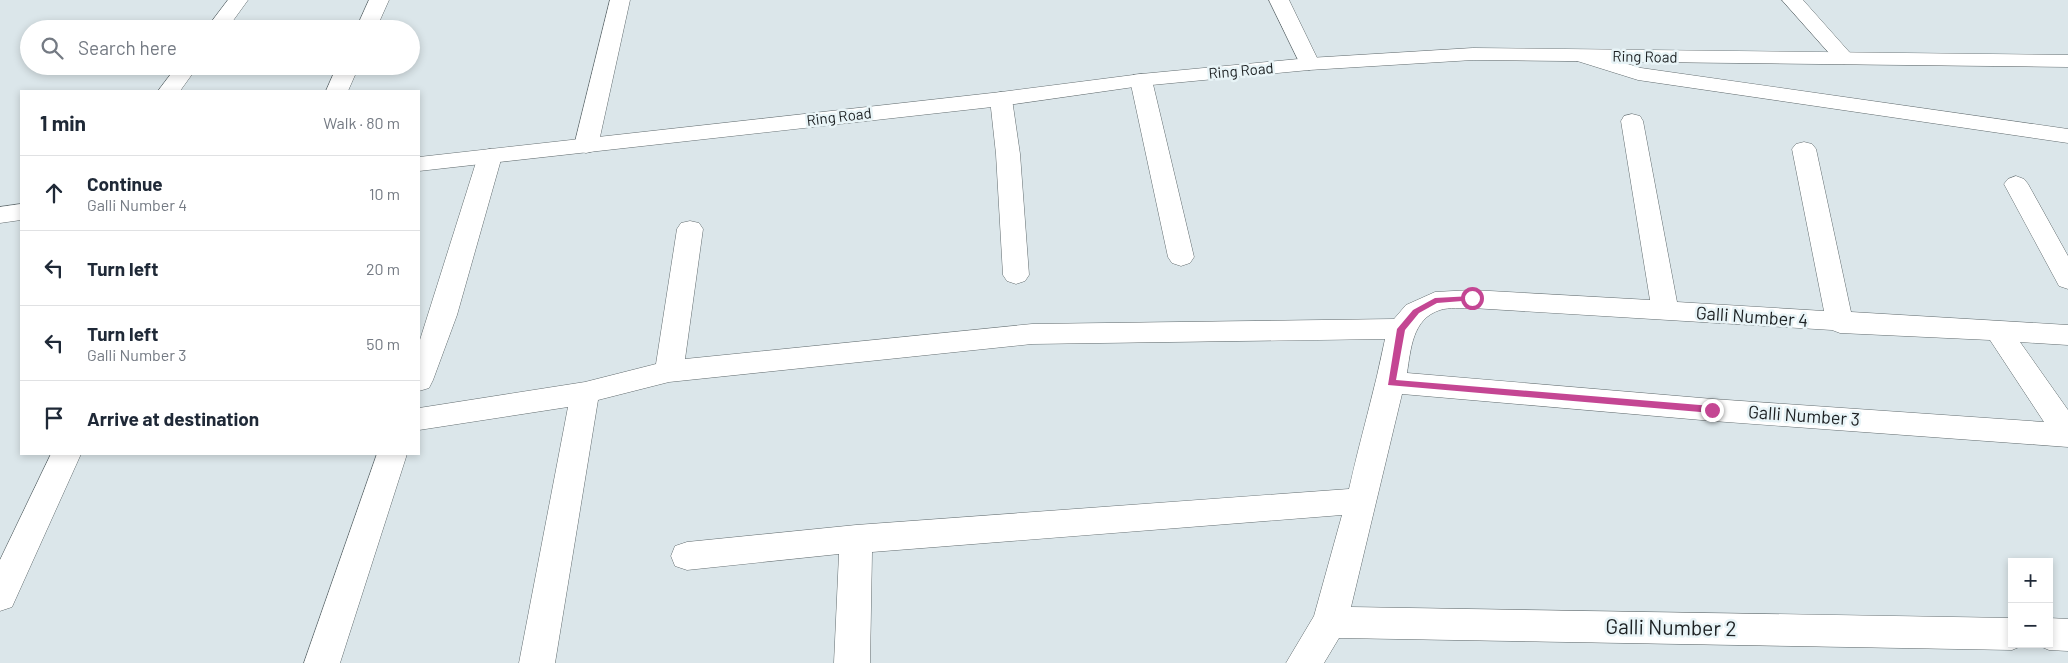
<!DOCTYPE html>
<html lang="en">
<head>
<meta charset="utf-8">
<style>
  :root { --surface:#fff; --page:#f6f6f7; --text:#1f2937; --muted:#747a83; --line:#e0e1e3 }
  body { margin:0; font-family:Barlow,sans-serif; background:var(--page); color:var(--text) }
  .controls { position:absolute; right:15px; bottom:15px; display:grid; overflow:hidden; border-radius:0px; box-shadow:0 2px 8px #0003 }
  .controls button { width:45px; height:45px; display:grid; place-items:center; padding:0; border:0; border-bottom:1px solid var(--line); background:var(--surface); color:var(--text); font:25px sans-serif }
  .stop { position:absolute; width:15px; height:15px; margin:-11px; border:4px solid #c44693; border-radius:50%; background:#fff }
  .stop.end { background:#c44693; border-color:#fff; box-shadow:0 1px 5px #0008 }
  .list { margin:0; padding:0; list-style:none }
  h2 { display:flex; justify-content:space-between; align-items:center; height:65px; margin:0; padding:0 20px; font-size:21px }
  h2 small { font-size:16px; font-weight:400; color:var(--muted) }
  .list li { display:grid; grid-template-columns:32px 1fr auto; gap:15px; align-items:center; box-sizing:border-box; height:75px; padding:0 20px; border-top:1px solid var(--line) }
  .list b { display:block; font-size:19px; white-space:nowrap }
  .list p { margin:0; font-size:16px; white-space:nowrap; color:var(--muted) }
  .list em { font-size:16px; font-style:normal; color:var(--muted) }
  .icon { flex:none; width:28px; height:28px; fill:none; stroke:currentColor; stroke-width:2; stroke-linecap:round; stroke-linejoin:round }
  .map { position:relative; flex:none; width:2068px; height:663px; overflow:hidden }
  .search { position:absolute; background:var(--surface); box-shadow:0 2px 8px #0003; left:20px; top:20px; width:400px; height:55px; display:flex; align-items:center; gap:12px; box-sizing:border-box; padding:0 18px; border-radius:28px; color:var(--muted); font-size:19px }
  .panel { position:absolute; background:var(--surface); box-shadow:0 2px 8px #0003; left:20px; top:90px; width:400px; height:365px; border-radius:0px }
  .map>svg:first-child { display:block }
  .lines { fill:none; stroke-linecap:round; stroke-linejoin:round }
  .minor-casing { stroke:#626c6f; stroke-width:1 }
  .secondary-casing { stroke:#626c6f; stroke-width:1 }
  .minor { fill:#fff; fill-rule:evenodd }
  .secondary { fill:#fff; fill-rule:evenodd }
  .route { fill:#c44693 }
  .labels { text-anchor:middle; stroke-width:5; stroke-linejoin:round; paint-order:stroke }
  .far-street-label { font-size:15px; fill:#1c2022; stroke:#e8f4f7 }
  .street-label { font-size:18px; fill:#1c2022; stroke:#e8f4f7 }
  .near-street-label { font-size:21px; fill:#1c2022; stroke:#e8f4f7 }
</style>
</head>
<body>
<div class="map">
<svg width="2068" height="663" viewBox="0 0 2068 663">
  <rect width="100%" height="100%" fill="#dbe6ea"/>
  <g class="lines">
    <defs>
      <path id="minor" d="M228,0H248L227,29H206Z
        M369,0H389L376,29H356Z
        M610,0H630L598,146L594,151L586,153L578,151L574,146Z
        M1269,0H1289L1320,64L1316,68L1309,70L1302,68Z
        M1782,0H1803L1851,54L1855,58L1851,62L1844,64L1837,62Z
        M1581,50L1641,68L2068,129V143L1638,80L1574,60L1571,56L1574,52Z
        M177,66H198L180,91H158Z
        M337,66H359L348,91H326Z
        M1141,74L1149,75L1152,80L1194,257L1190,263L1181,266L1172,263L1168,257L1130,80L1133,75Z
        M1001,92L1009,94L1012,99L1020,154L1029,275L1025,281L1016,284L1007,281L1003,275L996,154L990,99L993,94Z
        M1632,114L1640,116L1643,121L1677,302L1824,311L1792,149L1796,144L1804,142L1812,144L1816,149L1851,312L2068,325V345L2020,342L2068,410V447L1713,421L1402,394L1351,607L2012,618V644L2024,645L2012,650L1339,638L1324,663H1286L1314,616L1342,515L872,552L870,663H834L839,554L687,570L675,566L671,556L675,546L687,542L856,525L1349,489C1360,439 1375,390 1385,339L1032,344L669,382L598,400L555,663H519L568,407L419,430V408L585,382L656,364L677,229L681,223L690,221L699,223L703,229L685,359L1032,324L1394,319L1406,305L1435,292L1472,290L1650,300L1621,121L1624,116ZM1472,308L1832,330L1840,333L1990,340L2044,422L1713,399L1407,373C1411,349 1412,319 1440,310C1449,307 1462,309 1472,308Z
        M490,149L498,151L502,156L457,315L433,380L429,388L419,391V343L478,156L482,151Z
        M2016,176L2024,179L2028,184L2068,256V289L2059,286L2004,184L2008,179Z
        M51,454H81L12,607L0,611V560Z
        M377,454H407L340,663H304Z
        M2049,618L2068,619V651L2049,650L2037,645L2049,644Z"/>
      <path id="secondary" d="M1473,48L2068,55V67L1473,60L1309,70L1141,86L1001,106L419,171V157L1001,92L1141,74L1309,58Z
        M21,204V220L0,223V207Z"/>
    </defs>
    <use href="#minor" class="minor-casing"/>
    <use href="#secondary" class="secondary-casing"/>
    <use href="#minor" class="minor"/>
    <use href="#secondary" class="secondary"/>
  </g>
  <path class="route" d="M1472,296L1475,297V300L1437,303L1419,313L1405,330L1396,380L1712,406L1717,410L1712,413L1388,385L1397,329L1413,310L1435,298Z"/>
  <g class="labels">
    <g class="far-street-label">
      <text transform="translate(1645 57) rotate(1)" y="5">Ring Road</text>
      <text transform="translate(1241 71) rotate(-5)" y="5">Ring Road</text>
      <text transform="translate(839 117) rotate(-7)" y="5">Ring Road</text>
    </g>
    <g class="street-label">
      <text transform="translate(1752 317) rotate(4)" y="6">Galli Number 4</text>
      <text transform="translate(1804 416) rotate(4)" y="6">Galli Number 3</text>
    </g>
    <g class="near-street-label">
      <text transform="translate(1671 628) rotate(1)" y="7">Galli Number 2</text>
    </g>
  </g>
</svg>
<div class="controls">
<button>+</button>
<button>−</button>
</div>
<div class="stop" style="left:1472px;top:298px"></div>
<div class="stop end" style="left:1712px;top:410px"></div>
<div class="search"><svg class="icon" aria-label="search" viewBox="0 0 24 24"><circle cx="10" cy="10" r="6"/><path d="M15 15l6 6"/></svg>Search here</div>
<section class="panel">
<h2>1 min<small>Walk · 80 m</small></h2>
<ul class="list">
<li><svg class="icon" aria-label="ahead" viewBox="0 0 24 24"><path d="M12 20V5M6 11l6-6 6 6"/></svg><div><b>Continue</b><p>Galli Number 4</p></div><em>10 m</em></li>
<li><svg class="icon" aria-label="left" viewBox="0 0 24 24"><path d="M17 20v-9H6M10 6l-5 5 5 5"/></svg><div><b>Turn left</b></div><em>20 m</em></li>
<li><svg class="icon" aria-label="left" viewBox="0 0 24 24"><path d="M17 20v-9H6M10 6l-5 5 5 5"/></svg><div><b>Turn left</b><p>Galli Number 3</p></div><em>50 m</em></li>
<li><svg class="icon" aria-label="arrive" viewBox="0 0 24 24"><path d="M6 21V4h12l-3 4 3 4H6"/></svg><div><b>Arrive at destination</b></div></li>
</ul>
</section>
</div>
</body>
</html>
